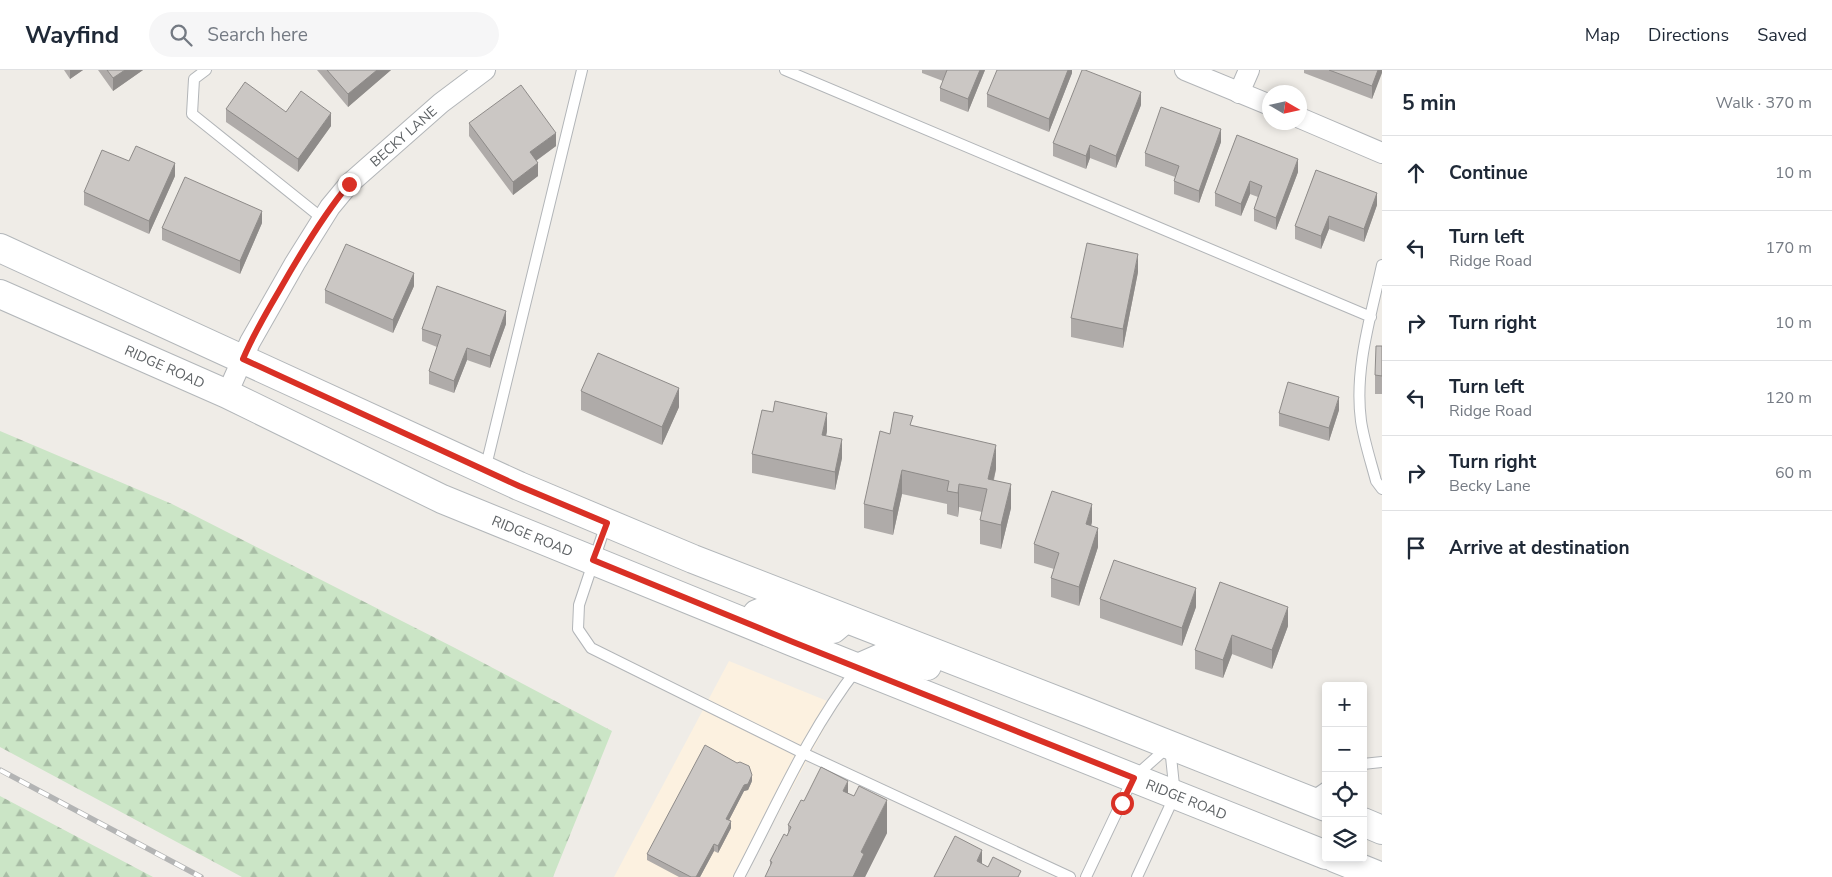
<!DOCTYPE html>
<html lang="en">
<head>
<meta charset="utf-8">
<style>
  :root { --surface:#fff; --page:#f6f6f7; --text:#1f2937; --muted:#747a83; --line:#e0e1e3 }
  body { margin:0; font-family:"Nunito Sans",sans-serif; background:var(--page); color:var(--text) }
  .controls { position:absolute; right:15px; bottom:15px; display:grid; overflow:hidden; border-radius:5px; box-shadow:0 2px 8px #0003 }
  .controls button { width:45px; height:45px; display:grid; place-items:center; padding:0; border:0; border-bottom:1px solid var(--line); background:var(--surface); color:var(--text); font:25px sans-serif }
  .compass { position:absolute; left:1262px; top:15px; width:45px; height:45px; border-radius:50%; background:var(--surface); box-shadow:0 2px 8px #0003; rotate:99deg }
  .stop { position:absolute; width:15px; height:15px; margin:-11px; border:4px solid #d93025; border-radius:50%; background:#fff }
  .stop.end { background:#d93025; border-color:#fff; box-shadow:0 1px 5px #0008 }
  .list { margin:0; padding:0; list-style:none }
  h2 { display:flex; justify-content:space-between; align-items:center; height:65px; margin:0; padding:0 20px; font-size:21px }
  h2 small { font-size:16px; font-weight:400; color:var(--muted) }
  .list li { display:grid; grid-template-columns:32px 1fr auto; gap:15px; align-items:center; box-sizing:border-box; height:75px; padding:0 20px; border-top:1px solid var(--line) }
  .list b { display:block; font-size:19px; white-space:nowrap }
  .list p { margin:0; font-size:16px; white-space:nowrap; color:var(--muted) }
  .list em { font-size:16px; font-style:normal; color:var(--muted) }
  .icon { flex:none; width:28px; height:28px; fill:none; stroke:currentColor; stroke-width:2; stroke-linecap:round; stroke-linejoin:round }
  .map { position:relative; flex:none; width:1382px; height:807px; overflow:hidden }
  header { display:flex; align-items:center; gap:30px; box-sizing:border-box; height:70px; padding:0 25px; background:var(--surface); border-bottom:1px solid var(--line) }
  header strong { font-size:24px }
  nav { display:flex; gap:28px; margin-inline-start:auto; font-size:18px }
  .search { width:350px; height:45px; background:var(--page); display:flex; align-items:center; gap:12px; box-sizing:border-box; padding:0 18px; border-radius:28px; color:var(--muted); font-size:19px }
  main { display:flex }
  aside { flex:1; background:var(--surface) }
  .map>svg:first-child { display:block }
  .commercial { fill:#fcf1e0 }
  .forest { fill:url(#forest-firs) }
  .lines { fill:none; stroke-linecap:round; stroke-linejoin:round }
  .lane-casing { stroke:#b2b5b8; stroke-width:12 }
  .street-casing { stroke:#b2b5b8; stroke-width:22 }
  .secondary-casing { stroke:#b3b7ba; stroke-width:30 }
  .lane { stroke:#fff; stroke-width:10 }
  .street { stroke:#fff; stroke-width:20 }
  .secondary { stroke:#fff; stroke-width:28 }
  .rail-casing { stroke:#b3b4b4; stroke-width:5.5 }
  .rail { stroke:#fff; stroke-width:4; stroke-dasharray:11; stroke-linecap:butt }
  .wall { fill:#afaba9 }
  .shaded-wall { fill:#8e8b89 }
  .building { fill:#cbc7c4; stroke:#8e8b89 }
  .route { stroke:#d93025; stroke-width:6 }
  .labels { text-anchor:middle; stroke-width:5; stroke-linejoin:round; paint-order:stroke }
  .street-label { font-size:14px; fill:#5f6366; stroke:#fff }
</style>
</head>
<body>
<header>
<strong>Wayfind</strong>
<div class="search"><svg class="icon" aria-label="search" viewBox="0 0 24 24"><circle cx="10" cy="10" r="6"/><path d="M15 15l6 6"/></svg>Search here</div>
<nav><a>Map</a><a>Directions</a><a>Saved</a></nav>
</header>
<main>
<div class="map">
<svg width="1382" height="807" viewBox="0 0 1382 807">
  <defs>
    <pattern id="forest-firs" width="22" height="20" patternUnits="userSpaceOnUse" patternTransform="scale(1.25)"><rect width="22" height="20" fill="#cbe5c6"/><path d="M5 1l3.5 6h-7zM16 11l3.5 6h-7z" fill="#a8bda5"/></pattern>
  </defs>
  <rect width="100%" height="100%" fill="#efece7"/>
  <path class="commercial" d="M729,591L837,635L744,807H614Z"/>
  <path class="forest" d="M0,361L172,434L455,578L612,661L553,807H242L0,677Z
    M0,726L153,807H0Z"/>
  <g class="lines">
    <defs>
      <path id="lane" d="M206,0L194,9L192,44L323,149
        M785,0L1371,247
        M1382,195C1371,246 1354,299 1361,351C1364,371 1371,392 1376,411L1382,419
        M485,400L582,0
        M606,454L579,535L578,559L591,578L803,683L1070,807
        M1363,694L1382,692
        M1310,728L1326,717
        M739,807C776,737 808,662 857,599
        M1086,807L1133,708L1168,677
        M1137,807L1175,725L1170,677"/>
      <g id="street">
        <path d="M1185,0L1270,35"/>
        <path d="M1239,23L1249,0"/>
        <path d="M1300,48L1382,83"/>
        <path id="s1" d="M227,324L250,272L295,193L330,137L349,114L441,33L485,0"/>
      </g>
      <g id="secondary">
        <path d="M0,178L519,416L693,489L1089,643L1326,737"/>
        <path id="s2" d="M0,224L227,324L442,429L793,572L1326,785"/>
        <path d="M757,544L762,542L822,559H833L845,549"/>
        <path d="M858,598L883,587H899L927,596"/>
        <path d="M1363,752L1382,760"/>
        <path d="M1335,788L1382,807"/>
      </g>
    </defs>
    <use href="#lane" class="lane-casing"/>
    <use href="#street" class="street-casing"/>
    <use href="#secondary" class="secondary-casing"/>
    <use href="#lane" class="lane"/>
    <use href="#street" class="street"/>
    <use href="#secondary" class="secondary"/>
    <defs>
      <path id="rail" d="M0,700L201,807"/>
    </defs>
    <use href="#rail" class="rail-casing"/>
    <use href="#rail" class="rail"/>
  </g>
  <path class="wall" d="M64,0H83L70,9Z
    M98,0H143L113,21Z
    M317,0H391L348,37Z
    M922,0H985L968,42L940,31V18L943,11L922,3Z
    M1072,0V3L1049,62L987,37V24Z
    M1304,0H1382L1372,29L1304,3Z
    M1141,35L1116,98L1090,88L1086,99L1053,86V73Z
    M226,39L286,42L331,56L298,102L226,52Z
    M469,53L556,76L536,91L538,106L513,125L469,66Z
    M1237,65L1298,102L1276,160L1254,151V139L1258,127L1250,124L1241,146L1215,136V123Z
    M1221,72L1199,133L1174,124V111L1175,107L1145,96V83Z
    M1316,100L1377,135L1364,172L1329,159L1321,179L1295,169V156Z
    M175,106L149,164L84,135V122Z
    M262,153L240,204L162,170V158Z
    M1138,202L1123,278L1071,267V248Z
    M414,216L393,263L325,233V220Z
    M506,254L490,298L467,290L454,323L429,314V301L437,277L422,271V259Z
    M1382,276V324H1375V305Z
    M581,321L679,337L662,375L581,340Z
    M1339,340L1329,371L1279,356V343Z
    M913,356L996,399L994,410L1011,438L1001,479L980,474V450L982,442L959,437L958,447L947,444V434L902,424L893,465L864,458V434Z
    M827,361L826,366L842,388L835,420L752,403V384Z
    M1092,452L1091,456L1098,477L1079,536L1051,527V508L1054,499L1034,493V474Z
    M1220,512L1288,556L1272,599L1232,584L1223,608L1195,599V580Z
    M1100,529L1196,537L1182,576L1100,548Z
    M752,711L748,720L744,721L729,750L731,758L718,783L714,781L700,807H679L647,790V784Z
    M848,723L887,763L865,807H765L770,797V791L788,763V755L804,731Z"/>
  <path class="shaded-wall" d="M70,0H83L70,9Z
    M125,0H143L113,21V8Z
    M377,0H391L348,37V24Z
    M980,0H985L968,42V29Z
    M1068,0H1072V3L1049,62V49Z
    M1378,0H1382V3L1372,29V16Z
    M1141,22V35L1116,98V86Z
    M331,43V56L298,102V89Z
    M1221,59V72L1199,133V121Z
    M556,63V76L530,95V82Z
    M1090,75V88L1086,99V86Z
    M1298,89V102L1276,160V148Z
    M175,93V106L149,164V151Z
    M538,93V106L513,125V112Z
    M1250,111V124L1241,146V134Z
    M1377,123V135L1364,172V159Z
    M262,141V153L240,204V191Z
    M1329,146V159L1321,179V166Z
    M1138,184V202L1123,278V259Z
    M414,203V216L393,263V250Z
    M506,241V254L490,298V286Z
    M467,278V290L454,323V311Z
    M679,318V337L662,375V357Z
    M1339,327V340L1329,371V358Z
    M827,343V361L822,384V365Z
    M842,369V388L835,420V402Z
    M996,375V399L988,432V409Z
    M902,400V424L893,465V441Z
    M959,414V437L958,447V423Z
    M1011,414V438L1001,479V455Z
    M1092,434V452L1086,473V454Z
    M1098,458V477L1079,536V517Z
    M1196,518V537L1182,576V558Z
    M1288,537V556L1272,599V580Z
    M1232,565V584L1223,608V590Z
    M752,705V711L748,720L744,721L726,756V749L744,715Z
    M848,711V743L843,721Z
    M887,730V763L865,807H853L861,782Z
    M731,751V758L718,783V776Z
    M714,774V781L700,807H696Z
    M982,780V807L977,791Z"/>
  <path class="building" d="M107,0H125L113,8Z
    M327,0H377L348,24Z
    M947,0H980L968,29L940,18Z
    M997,0H1068L1049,49L987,24Z
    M1082,0H1085L1141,22L1116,86L1090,75L1086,86L1053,73Z
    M1329,0H1378L1372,16Z
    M245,12L286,42L301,21L331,43L298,89L226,39Z
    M521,15L556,63L530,82L538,93L513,112L469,53Z
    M1161,37L1221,59L1199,121L1174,111L1179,96L1145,83Z
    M1237,65L1298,89L1276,148L1254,139L1262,116L1250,111L1241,134L1215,123Z
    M136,76L175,93L149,151L84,122L102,80L129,91Z
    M1316,100L1377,123L1364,159L1329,146L1321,166L1295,156Z
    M185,107L262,141L240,191L162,158Z
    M1087,173L1138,184L1123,259L1071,248Z
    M346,174L414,203L393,250L325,220Z
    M437,216L506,241L490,286L467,278L454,311L429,301L441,265L422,259Z
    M1376,276H1382V306L1375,305Z
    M598,283L679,318L662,357L581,321Z
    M1288,312L1339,327L1329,358L1279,343Z
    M775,331L827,343L822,365L842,369L835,402L752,384L762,340L773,342Z
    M894,342L913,346L910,355L996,375L988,409L1011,414L1001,455L980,450L987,419L959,414L958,423L947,421L949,411L902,400L893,441L864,434L880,361L890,364Z
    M1052,421L1092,434L1086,454L1098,458L1079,517L1051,508L1059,483L1034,474Z
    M1114,490L1196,518L1182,558L1100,529Z
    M1220,512L1288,537L1272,580L1232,565L1223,590L1195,580Z
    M705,675L737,693L740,692L749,696L752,705L748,714L744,715L726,749L731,751L718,776L714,774L696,807H691L647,784Z
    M821,697L848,711L843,721L854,726L859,716L887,730L861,782L864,784L853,807H765L772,792L770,791L784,764L787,766L791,757L788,755L801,730L804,731Z
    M955,766L982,780L977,791L988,797L993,787L1021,801L1018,807H934Z"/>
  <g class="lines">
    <path class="route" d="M349,114C322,147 300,184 279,221C266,243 253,265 243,289L519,416L607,453L593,490L793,572L1134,708L1122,733"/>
  </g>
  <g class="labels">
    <g class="street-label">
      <text dy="5" stroke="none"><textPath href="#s1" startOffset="316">BECKY LANE</textPath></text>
      <text dy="5" stroke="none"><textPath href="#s2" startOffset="180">RIDGE ROAD</textPath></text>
      <text dy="5" stroke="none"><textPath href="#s2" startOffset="585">RIDGE ROAD</textPath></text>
      <text dy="5" stroke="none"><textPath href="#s2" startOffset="1290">RIDGE ROAD</textPath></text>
    </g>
  </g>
</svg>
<div class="controls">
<button>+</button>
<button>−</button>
<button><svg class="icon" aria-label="locate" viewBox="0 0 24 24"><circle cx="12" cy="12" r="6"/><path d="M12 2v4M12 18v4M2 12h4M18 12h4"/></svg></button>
<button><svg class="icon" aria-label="layers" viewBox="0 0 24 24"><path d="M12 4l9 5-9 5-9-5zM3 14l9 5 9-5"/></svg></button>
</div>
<svg class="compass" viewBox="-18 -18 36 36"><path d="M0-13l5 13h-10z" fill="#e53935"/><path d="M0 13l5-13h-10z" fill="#747a83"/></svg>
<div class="stop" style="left:1122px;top:733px"></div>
<div class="stop end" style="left:349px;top:114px"></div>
</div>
<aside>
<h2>5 min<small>Walk · 370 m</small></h2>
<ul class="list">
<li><svg class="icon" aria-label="ahead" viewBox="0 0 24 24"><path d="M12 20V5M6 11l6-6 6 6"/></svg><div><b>Continue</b></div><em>10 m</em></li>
<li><svg class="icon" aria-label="left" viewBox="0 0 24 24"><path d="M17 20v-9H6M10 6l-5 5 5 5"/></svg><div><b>Turn left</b><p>Ridge Road</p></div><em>170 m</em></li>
<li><svg class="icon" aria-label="right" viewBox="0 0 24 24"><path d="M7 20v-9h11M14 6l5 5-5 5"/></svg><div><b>Turn right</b></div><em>10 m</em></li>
<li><svg class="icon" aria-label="left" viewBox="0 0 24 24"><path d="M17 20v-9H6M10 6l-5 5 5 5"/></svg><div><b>Turn left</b><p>Ridge Road</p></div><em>120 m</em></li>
<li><svg class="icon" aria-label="right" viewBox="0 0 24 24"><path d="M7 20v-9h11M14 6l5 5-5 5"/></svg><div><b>Turn right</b><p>Becky Lane</p></div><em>60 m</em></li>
<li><svg class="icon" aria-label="arrive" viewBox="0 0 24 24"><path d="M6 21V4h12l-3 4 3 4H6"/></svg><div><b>Arrive at destination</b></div></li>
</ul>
</aside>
</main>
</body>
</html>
